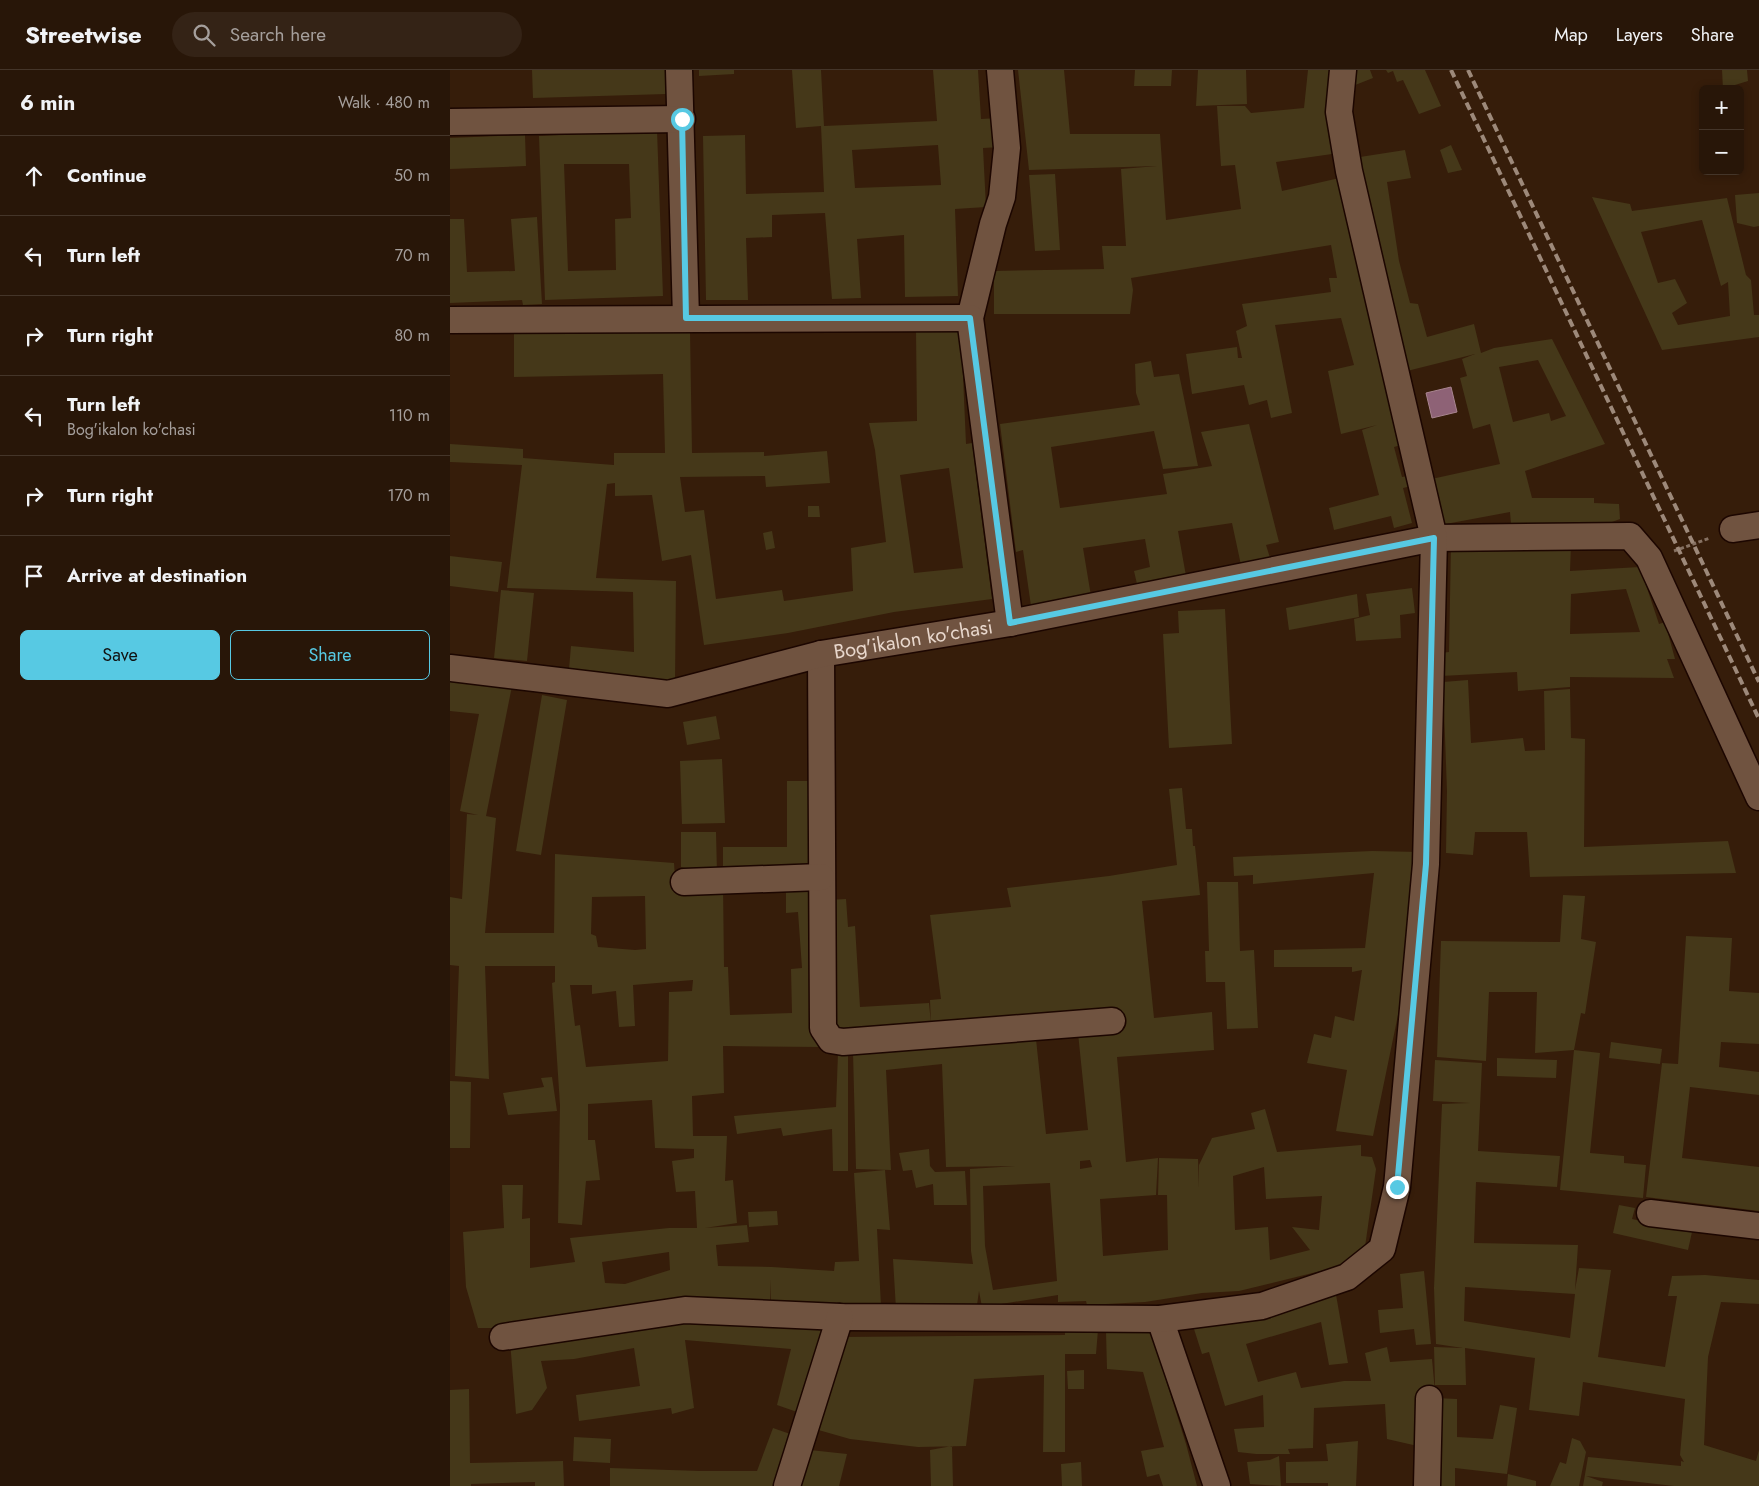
<!DOCTYPE html>
<html lang="en">
<head>
<meta charset="utf-8">
<style>
  :root { --surface:#281608; --page:#342316; --text:#f1f3f6; --muted:#a59f9c; --line:#443529; --accent:#57c9e3 }
  body { margin:0; font-family:Jost,sans-serif; background:var(--page); color:var(--text) }
  .controls { position:absolute; right:15px; top:15px; display:grid; overflow:hidden; border-radius:8px; box-shadow:0 2px 8px #0003 }
  .controls button { width:45px; height:45px; display:grid; place-items:center; padding:0; border:0; border-bottom:1px solid var(--line); background:var(--surface); color:var(--text); font:25px sans-serif }
  .stop { position:absolute; width:15px; height:15px; margin:-11px; border:4px solid #57c9e3; border-radius:50%; background:#fff }
  .stop.end { background:#57c9e3; border-color:#fff; box-shadow:0 1px 5px #0008 }
  .list { margin:0; padding:0; list-style:none }
  h2 { display:flex; justify-content:space-between; align-items:center; height:65px; margin:0; padding:0 20px; font-size:21px }
  h2 small { font-size:16px; font-weight:400; color:var(--muted) }
  .list li { display:grid; grid-template-columns:32px 1fr auto; gap:15px; align-items:center; box-sizing:border-box; height:80px; padding:0 20px; border-top:1px solid var(--line) }
  .list b { display:block; font-size:19px; white-space:nowrap }
  .list p { margin:0; font-size:16px; white-space:nowrap; color:var(--muted) }
  .list em { font-size:16px; font-style:normal; color:var(--muted) }
  .actions { display:flex; gap:10px; padding:15px 20px }
  .actions a { flex:1; padding:11px 0; border:1px solid var(--accent); border-radius:8px; text-align:center; font-size:18px; color:var(--accent) }
  .actions .main { background:var(--accent); color:#111 }
  .icon { flex:none; width:28px; height:28px; fill:none; stroke:currentColor; stroke-width:2; stroke-linecap:round; stroke-linejoin:round }
  .map { position:relative; flex:none; width:1309px; height:1416px; overflow:hidden }
  header { display:flex; align-items:center; gap:30px; box-sizing:border-box; height:70px; padding:0 25px; background:var(--surface); border-bottom:1px solid var(--line) }
  header strong { font-size:24px }
  nav { display:flex; gap:28px; margin-inline-start:auto; font-size:18px }
  .search { width:350px; height:45px; background:var(--page); display:flex; align-items:center; gap:12px; box-sizing:border-box; padding:0 18px; border-radius:28px; color:var(--muted); font-size:19px }
  main { display:flex }
  aside { flex:1; background:var(--surface) }
  .map>svg:first-child { display:block }
  .water { fill:#8e6276; stroke:#a98590 }
  .building { fill:#453819; fill-rule:evenodd }
  .lines { fill:none; stroke-linecap:round; stroke-linejoin:round }
  .street-casing { stroke:#1c0600; stroke-width:29 }
  .path { stroke:#867162; stroke-width:3; stroke-dasharray:4 2.5; stroke-linecap:butt }
  .street { stroke:#705340; stroke-width:26 }
  .rail { stroke:#9d897a; stroke-width:4; stroke-dasharray:8 4; stroke-linecap:butt }
  .route { stroke:#57c9e3; stroke-width:6 }
  .labels { text-anchor:middle; stroke-width:4; stroke-linejoin:round; paint-order:stroke }
  .street-label { font-size:20px; fill:#e8d7cc; stroke:#150a04 }
</style>
</head>
<body>
<header>
<strong>Streetwise</strong>
<div class="search"><svg class="icon" aria-label="search" viewBox="0 0 24 24"><circle cx="10" cy="10" r="6"/><path d="M15 15l6 6"/></svg>Search here</div>
<nav><a>Map</a><a>Layers</a><a>Share</a></nav>
</header>
<main>
<aside>
<h2>6 min<small>Walk · 480 m</small></h2>
<ul class="list">
<li><svg class="icon" aria-label="ahead" viewBox="0 0 24 24"><path d="M12 20V5M6 11l6-6 6 6"/></svg><div><b>Continue</b></div><em>50 m</em></li>
<li><svg class="icon" aria-label="left" viewBox="0 0 24 24"><path d="M17 20v-9H6M10 6l-5 5 5 5"/></svg><div><b>Turn left</b></div><em>70 m</em></li>
<li><svg class="icon" aria-label="right" viewBox="0 0 24 24"><path d="M7 20v-9h11M14 6l5 5-5 5"/></svg><div><b>Turn right</b></div><em>80 m</em></li>
<li><svg class="icon" aria-label="left" viewBox="0 0 24 24"><path d="M17 20v-9H6M10 6l-5 5 5 5"/></svg><div><b>Turn left</b><p>Bog'ikalon ko'chasi</p></div><em>110 m</em></li>
<li><svg class="icon" aria-label="right" viewBox="0 0 24 24"><path d="M7 20v-9h11M14 6l5 5-5 5"/></svg><div><b>Turn right</b></div><em>170 m</em></li>
<li><svg class="icon" aria-label="arrive" viewBox="0 0 24 24"><path d="M6 21V4h12l-3 4 3 4H6"/></svg><div><b>Arrive at destination</b></div></li>
</ul>
<div class="actions"><a class="main">Save</a><a>Share</a></div>
</aside>
<div class="map">
<svg width="1309" height="1416" viewBox="0 0 1309 1416">
  <rect width="100%" height="100%" fill="#361d0a"/>
  <path class="water" d="M1001,317L1007,342L982,348L976,323Z"/>
  <path class="building" d="M82,0H216V24L83,28Z
    M249,0H284V4L249,6Z
    M342,0H371L374,56L487,51L483,0H528L531,49L549,48L550,77L533,78L536,137L505,139L508,226L455,227L454,165L407,169L411,228L382,229L375,143L322,145V167L296,168L298,230H256L253,66L295,65L296,124L374,122L371,56L346,58ZM488,75L491,115L405,118L402,80Z
    M568,0H614L620,64H710L716,150L791,139L785,95L771,96L767,36H795L801,43L854,38L858,0H884L889,83L826,92L832,121L894,107L958,373L944,377L952,407L963,405L966,415L953,418L962,453L944,458L941,446L884,460L879,438L929,425L912,360L927,355L891,364L878,301L904,295L891,248L825,255L842,343L821,348L817,330L799,335L794,315L742,324L736,284L787,277L788,288H792L786,261L797,256L792,234L881,222L879,208H887L881,175L681,208L683,220L680,244H544V201L654,199L652,176H676L671,99L707,96L579,100Z
    M685,0H722L721,16H684Z
    M748,0H796L797,34L746,36Z
    M896,0H920L923,8L895,19Z
    M936,0H975L991,36L969,44L953,10L947,12L943,1L938,3Z
    M1272,0H1297L1298,11L1285,15V19H1273Z
    M207,60L213,226L95,230L89,66ZM114,94H179L181,148L165,149L166,200L118,201Z
    M75,65L76,96L0,99V68Z
    M1001,75L1012,100L998,103L990,80Z
    M955,80L961,108L937,112L949,191L960,233L968,234L977,267L1024,254L1031,283L1044,278L1102,269L1155,374L1075,401L1082,428H1144V433L1169,434L1170,449L1154,455L1061,454L1060,442L985,456L977,410L1050,394L1040,354L1023,359L1010,308L1017,306L1012,289L1025,284L953,302L910,87ZM1088,290L1116,346L1101,351L1099,343L1063,352L1049,297Z
    M605,104L610,180L585,181L579,105Z
    M1309,123V156L1304,157L1287,153L1285,125Z
    M1142,127L1180,134L1182,141L1277,128L1296,205L1301,210L1304,245H1309V267L1212,280ZM1252,150L1271,216L1278,212L1280,246L1228,255L1222,243L1237,233L1225,209L1208,213L1191,162Z
    M87,147L92,234L73,235L72,230L0,233V149H14L17,202L65,201L61,149Z
    M64,260L240,261L242,383L314,382V386L377,381L380,413L316,417L315,406L230,407L235,442L254,440L266,529L332,520L334,531L403,521L401,478L436,472L425,380L419,353L467,351L466,260H511L516,374L522,373L542,529L444,542L338,563L254,575L241,485L212,491L202,425L165,426V413L157,414L146,508L226,511L225,613L119,599L121,576L184,582L183,522L57,518L72,395L0,392V374L73,379V388L164,395V383H215L213,304L64,307ZM499,398L513,498L464,503L450,405Z
    M701,291L704,307L729,304L748,396L713,399L704,361L601,377L610,438L717,424L713,404L762,396L751,362L799,354L829,472L816,475L821,491L791,495L782,453L728,461L736,506L687,514L684,501L700,497L695,469L633,478L641,526L581,536L573,480L566,482L550,354L690,335L686,323L685,294Z
    M358,436H369L370,447H358Z
    M322,461L325,478L316,480L313,463Z
    M1121,473L1120,501L1190,497L1209,554L1215,552L1225,589H1217L1224,608L1120,607V617L1068,621L1067,602L991,606V583L999,582L1001,475ZM1176,519L1190,562L1120,564L1121,524Z
    M0,486L52,492L48,522L0,516Z
    M962,518L965,543L950,545L951,568L906,571L904,549L920,545L916,524Z
    M51,520L84,523L77,591L44,588Z
    M907,524L909,547L839,560L836,538Z
    M775,539L782,674L719,678L713,564L729,563L728,541Z
    M0,610L62,616L36,746L46,748L35,863H104L105,784L224,793L226,823L242,822L273,815L274,897H278L280,945L342,943L341,899L352,898L348,842L336,843V818L364,814L372,977L273,976L274,1023L242,1026L243,1066H277L275,1111L283,1110L287,1153L255,1158L297,1155L299,1172L266,1175L268,1196L322,1197L384,1201L385,1192L409,1191L404,1103L435,1100L440,1160L427,1159L431,1236L391,1238L389,1233L321,1230V1209L320,1235L59,1258H28L16,1217L13,1162L54,1158L52,1115H73L72,1149L80,1148V1198L125,1192L120,1168L219,1158H247L245,1121L226,1122L222,1091L244,1088V1079L205,1078L202,1030L138,1034V1070H145L150,1110L136,1111L132,1155L108,1153L110,1035L102,913L105,912V896H35L39,1009L5,1006L9,896L0,895V827L12,829L17,744L28,745L10,741L29,644L0,641ZM195,826L196,879L185,880L148,877L146,866L141,864L142,827ZM243,910L242,921L219,922L218,991L136,997L130,955L125,956L120,915H142V924L166,921L169,957L185,956L183,915ZM219,1182L220,1200L175,1214L155,1213L152,1192Z
    M1018,610L1021,673L1073,668L1075,681L1095,680L1094,621L1120,619L1121,668L1135,669L1134,777L1278,771L1286,803L1080,807L1077,762H1025L1023,785L996,783L997,721L993,612Z
    M92,625L117,630L91,785L66,781Z
    M266,646L270,669L237,675L233,652Z
    M272,689L275,753L232,754L230,691Z
    M337,711H367V803H273V777H337Z
    M732,718L736,759H742L743,776H745L750,825L692,831L704,948L762,942L764,980L667,987L676,1092L708,1088L706,1125L650,1129L653,1186L718,1180L717,1125H708L709,1088L748,1089L749,1118V1095L762,1068L805,1059L801,1043L815,1039L827,1082L911,1075V1086L922,1087L926,1099L915,1177L899,1194L789,1221L752,1223L695,1232L637,1235L636,1231L608,1232V1225L532,1237L529,1221L526,1242L446,1239L443,1189L523,1194L521,1181L520,1099L566,1096L496,1097L492,994L436,1000L441,1100L406,1099L403,982L586,969L596,1064L638,1060L628,963H385L377,830L396,829L398,857L405,856L410,937L479,933L481,954L480,930L491,929L480,845L561,837L557,818L659,806L727,795L719,719ZM640,1090L642,1097L630,1099V1091ZM814,1097L816,1129L872,1126L869,1160L842,1157L860,1180L820,1190L818,1157L785,1160L783,1106ZM600,1113L607,1211L543,1220L535,1176L533,1116Z
    M231,762H266L267,803H254L231,797Z
    M922,781L970,782L961,882L923,1066L886,1061L897,1000L857,993L864,964L881,968L885,946L904,951L912,900L902,902V897H824V880L915,878L924,803L803,814V805L784,806L783,787Z
    M757,812H788L790,881L804,880L808,958L777,959L775,912H756L755,881H759Z
    M1113,825L1135,826L1131,869L1146,872L1135,944L1131,943L1124,980L1085,983L1087,922H1039L1036,991L987,987L991,871L1110,872Z
    M1236,866L1282,868L1279,921L1309,923V974L1271,972L1269,997L1309,1002V1025L1240,1017L1232,1088L1309,1097V1141L1196,1127L1212,993L1228,994Z
    M1161,972L1212,979L1210,994L1159,988Z
    M1124,980L1150,983L1140,1083L1174,1086V1093L1196,1095L1193,1128L1110,1120Z
    M398,982V1101H383L382,1059L333,1066L331,1058L287,1064L284,1046L386,1037L388,983Z
    M1047,988L1107,990L1106,1008L1047,1006Z
    M985,990L1032,993L1028,1081L1110,1086L1107,1117L1026,1112L1024,1173L1128,1175L1125,1220L1129,1198L1161,1200L1148,1287L1215,1297L1227,1226H1218L1222,1206L1255,1205L1309,1210V1234L1271,1232L1258,1287L1254,1375L1306,1391L1309,1380V1416H1224L1136,1406L1153,1412L1152,1416H1133L1138,1387L1231,1396V1391L1234,1392L1230,1385L1235,1329L1133,1312L1129,1346L1079,1340L1085,1288L1015,1278L1016,1315H985L984,1277L1013,1278L986,1274L984,1218L992,1034L1020,1033L983,1031ZM1015,1217L1125,1224L1120,1268L1014,1251Z
    M102,1007L107,1041L58,1045L53,1023L94,1017L91,1008Z
    M0,1011L21,1012L20,1078H0Z
    M479,1079L480,1096L485,1102L515,1101L517,1135H484L483,1114L466,1118L462,1100L453,1101L449,1083Z
    M1169,1135L1185,1138L1182,1149L1242,1162L1238,1180L1163,1163Z
    M327,1141L328,1155L299,1157L298,1142Z
    M974,1201L981,1274L966,1275L964,1259L930,1263L928,1240L953,1238L950,1204Z
    M885,1219L898,1293L879,1295L871,1252L796,1274L808,1312L846,1302L851,1318L894,1311H921L915,1283L937,1277L940,1292L982,1289L985,1322L972,1377L937,1369L935,1334L864,1338L863,1378L838,1379L840,1384H806L788,1382L784,1359L814,1357L813,1325L775,1336L759,1282L752,1284L744,1259Z
    M244,1246L372,1256L350,1343L327,1335L341,1279L235,1270L244,1338L222,1344L221,1338L129,1351L126,1325L190,1316L184,1278L124,1289L91,1291L97,1318L82,1340L66,1344L60,1271Z
    M705,1258L710,1291L736,1374L747,1416H713L709,1404L697,1407L691,1381L714,1377L693,1302L657,1299L656,1262Z
    M615,1260H648L646,1284H615V1382H593L594,1305L524,1309L516,1376L468,1377L400,1369L365,1359L392,1267L615,1265Z
    M634,1300V1319H618L617,1301Z
    M19,1319L20,1393L113,1391L114,1416H85V1412L21,1414V1416H0V1320Z
    M985,1328L1007,1329V1367L1043,1369L1050,1335L1067,1338L1057,1404L1005,1398V1416H983Z
    M323,1358L343,1365L324,1416H160V1398L250,1401H307Z
    M124,1367L161,1369L160,1393L123,1391Z
    M1122,1368L1130,1371L1136,1382L1129,1416H1100L1110,1392L1116,1394Z
    M908,1371L906,1416H878V1413H836V1392L878,1391L876,1374Z
    M502,1376L503,1416H481L480,1380Z
    M360,1380L397,1384L389,1416H349Z
    M829,1386L831,1416L800,1414L797,1392L820,1390Z
    M631,1392L632,1416H612L611,1394Z
    M1058,1404L1086,1411V1416H1057Z"/>
  <g class="lines">
    <defs>
      <g id="street">
        <path d="M229,0L236,248"/>
        <path d="M550,0L557,78L552,127L543,154L520,248L560,553"/>
        <path d="M0,52L232,49"/>
        <path d="M0,250L520,248"/>
        <path d="M1283,459L1309,455"/>
        <path d="M371,584L373,958L381,970L393,972L662,951"/>
        <path id="s1" d="M0,598L218,624L371,584L560,553L984,468L1180,466L1199,488L1309,727"/>
        <path d="M234,812L371,807"/>
        <path d="M1200,1143L1309,1156"/>
        <path d="M710,1249L767,1416"/>
        <path d="M53,1267L235,1240L390,1247L710,1249L812,1236L897,1207L932,1179L947,1117L976,794L984,468L899,101L889,42L893,0"/>
        <path d="M337,1416L390,1247"/>
        <path d="M977,1416L979,1329"/>
      </g>
    </defs>
    <use href="#street" class="street-casing"/>
    <path class="path" d="M1224,481L1260,468"/>
    <use href="#street" class="street"/>
    <path class="rail" d="M1001,0L1309,649
      M1018,0L1309,612"/>
  </g>
  <g class="lines">
    <path class="route" d="M232,49L236,248H520L560,553L984,468L976,794L947,1117"/>
  </g>
  <g class="labels">
    <g class="street-label">
      <text dy="7" stroke="none"><textPath href="#s1" startOffset="471">Bog'ikalon ko'chasi</textPath></text>
    </g>
  </g>
</svg>
<div class="controls">
<button>+</button>
<button>−</button>
</div>
<div class="stop" style="left:232px;top:49px"></div>
<div class="stop end" style="left:947px;top:1117px"></div>
</div>
</main>
</body>
</html>
